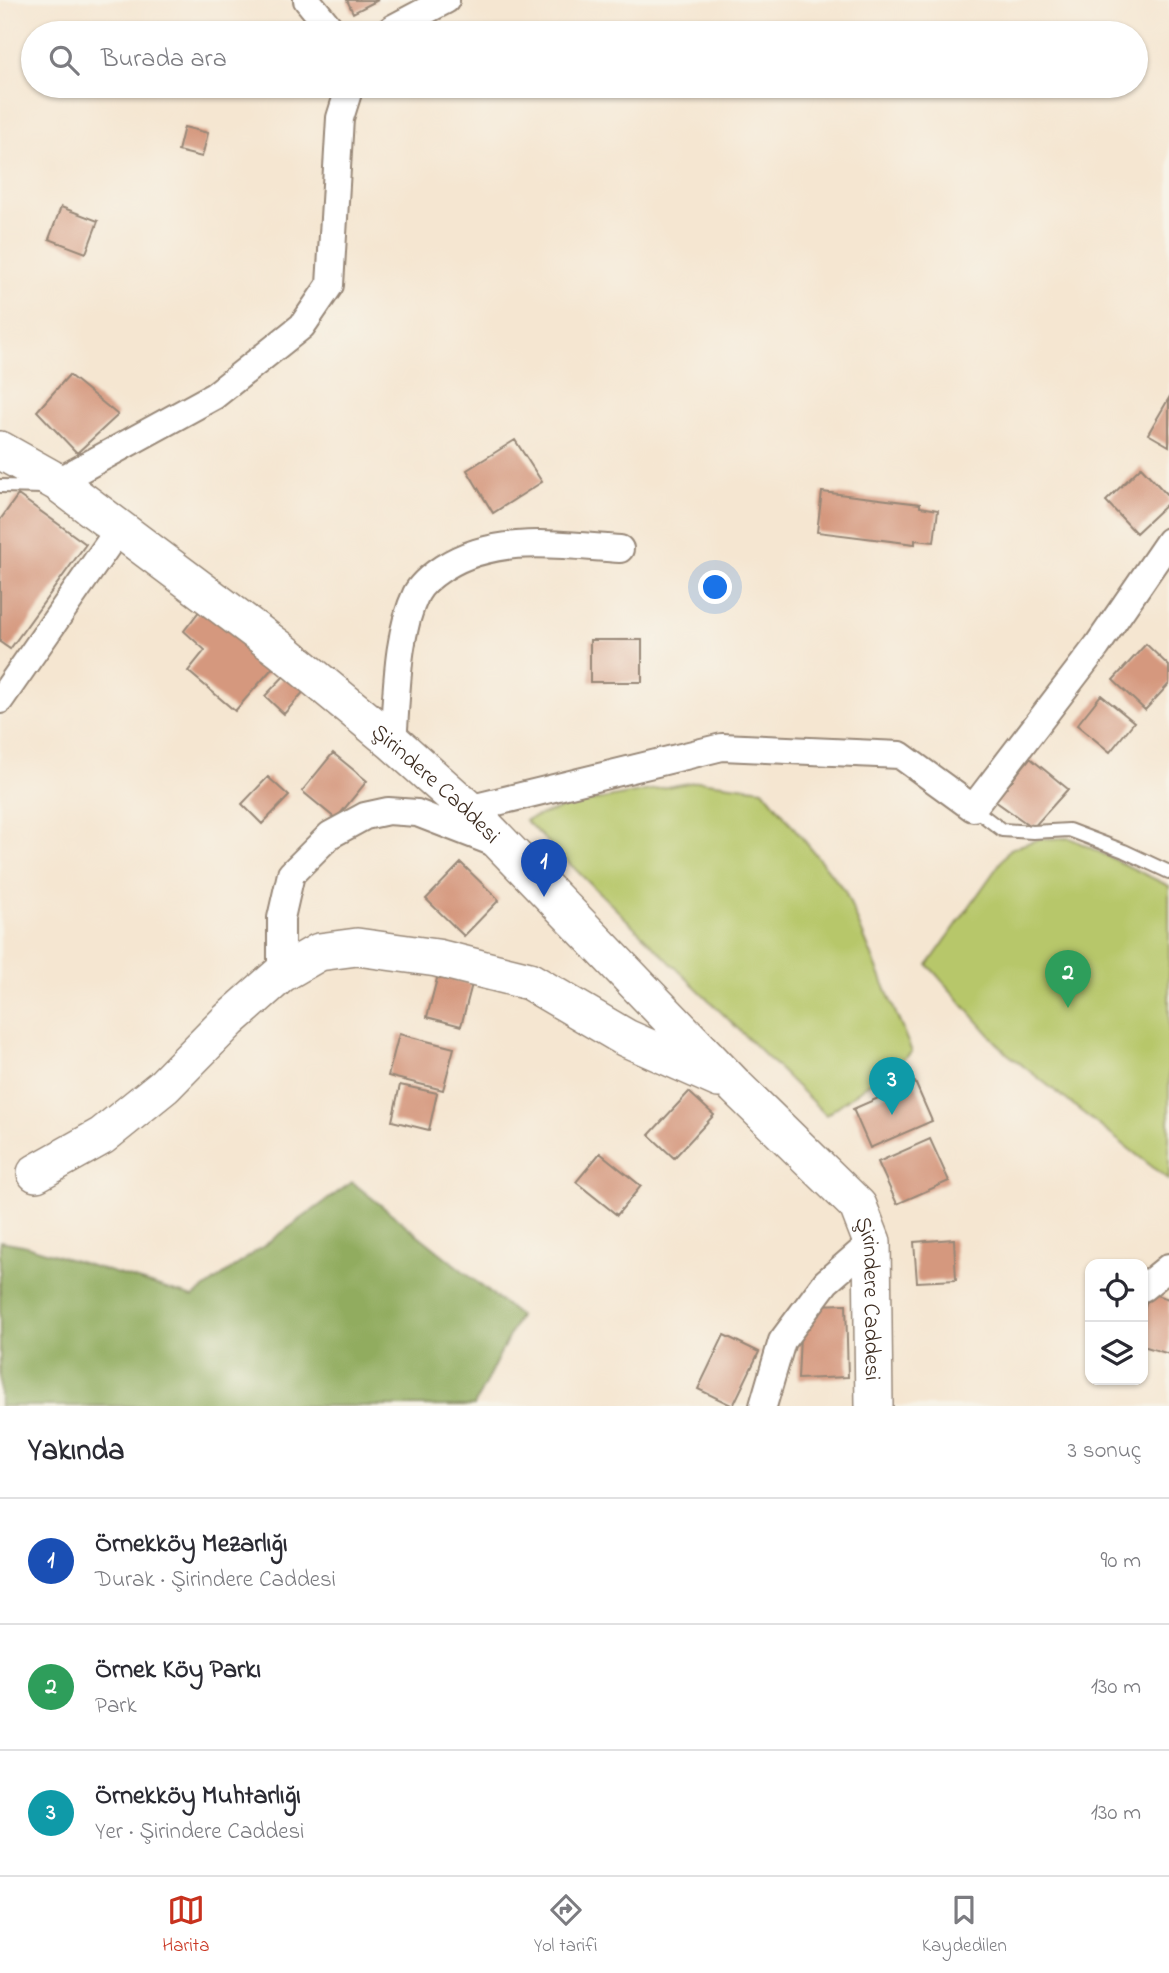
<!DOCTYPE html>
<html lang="tr">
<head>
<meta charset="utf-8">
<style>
  :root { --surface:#fff; --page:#f2f2f3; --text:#2b2b33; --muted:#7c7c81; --line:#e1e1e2; --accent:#c8321e }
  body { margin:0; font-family:"Indie Flower",sans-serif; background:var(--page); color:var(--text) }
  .controls { position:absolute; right:21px; bottom:21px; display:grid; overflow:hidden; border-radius:14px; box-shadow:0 2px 5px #0004 }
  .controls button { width:63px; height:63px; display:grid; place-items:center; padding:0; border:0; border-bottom:2px solid var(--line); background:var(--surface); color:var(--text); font:35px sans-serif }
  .you { position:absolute; left:716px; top:588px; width:24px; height:24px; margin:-18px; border:5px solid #fff; border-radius:50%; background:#1a73e8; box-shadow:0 0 0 10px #1a73e833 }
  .badge { display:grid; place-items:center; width:46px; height:46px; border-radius:50%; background:var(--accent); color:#fff; font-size:23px; font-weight:700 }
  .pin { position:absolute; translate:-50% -58px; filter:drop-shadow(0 2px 4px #0008) }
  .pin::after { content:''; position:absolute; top:37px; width:24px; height:21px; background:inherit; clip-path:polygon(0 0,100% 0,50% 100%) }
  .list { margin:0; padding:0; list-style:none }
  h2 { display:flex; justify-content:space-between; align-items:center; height:91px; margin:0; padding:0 28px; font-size:30px }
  h2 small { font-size:23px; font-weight:400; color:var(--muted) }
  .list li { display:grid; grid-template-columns:46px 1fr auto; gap:21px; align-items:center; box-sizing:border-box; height:126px; padding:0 28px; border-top:2px solid var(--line) }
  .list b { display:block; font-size:26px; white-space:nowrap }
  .list p { margin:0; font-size:23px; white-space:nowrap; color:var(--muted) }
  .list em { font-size:23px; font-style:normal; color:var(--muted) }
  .icon { flex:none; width:38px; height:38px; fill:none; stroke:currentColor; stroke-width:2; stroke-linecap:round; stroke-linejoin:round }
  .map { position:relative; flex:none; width:1169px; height:1406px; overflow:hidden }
  .search { position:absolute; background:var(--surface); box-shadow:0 2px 5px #0004; left:21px; right:21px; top:21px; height:77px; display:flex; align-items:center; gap:18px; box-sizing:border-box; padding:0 24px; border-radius:38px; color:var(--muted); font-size:26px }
  .sheet { height:469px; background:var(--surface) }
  nav { display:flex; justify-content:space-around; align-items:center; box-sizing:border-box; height:98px; border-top:2px solid var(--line); background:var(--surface); font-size:19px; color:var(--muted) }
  nav a { display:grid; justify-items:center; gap:4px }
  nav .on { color:var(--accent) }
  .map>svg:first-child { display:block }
  .green { fill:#b7c76a; stroke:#797844; stroke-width:2 }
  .forest { fill:#91ac5e; stroke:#666b3e; stroke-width:2 }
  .building { fill:#d5987e }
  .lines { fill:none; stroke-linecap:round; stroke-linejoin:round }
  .lane-casing { stroke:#988878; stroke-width:16 }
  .street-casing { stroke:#988878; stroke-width:30 }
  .secondary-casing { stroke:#988878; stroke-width:40 }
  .lane { stroke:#fff; stroke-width:12 }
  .street { stroke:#fff; stroke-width:26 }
  .secondary { stroke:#fff; stroke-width:37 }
  .labels { text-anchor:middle; stroke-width:7; stroke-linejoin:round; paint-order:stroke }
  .street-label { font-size:23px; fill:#3b2a1e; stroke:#f7f3e8 }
</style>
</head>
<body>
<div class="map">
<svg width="1169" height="1406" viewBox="0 0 1169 1406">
  <rect width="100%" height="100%" fill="#f7f3e8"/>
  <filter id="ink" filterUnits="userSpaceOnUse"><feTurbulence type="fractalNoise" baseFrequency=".0143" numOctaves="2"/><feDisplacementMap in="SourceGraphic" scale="14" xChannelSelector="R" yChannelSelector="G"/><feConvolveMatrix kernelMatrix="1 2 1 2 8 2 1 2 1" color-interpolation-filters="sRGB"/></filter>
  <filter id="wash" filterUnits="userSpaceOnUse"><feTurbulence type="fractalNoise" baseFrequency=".00686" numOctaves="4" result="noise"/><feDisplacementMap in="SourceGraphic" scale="28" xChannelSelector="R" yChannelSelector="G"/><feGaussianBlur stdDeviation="1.57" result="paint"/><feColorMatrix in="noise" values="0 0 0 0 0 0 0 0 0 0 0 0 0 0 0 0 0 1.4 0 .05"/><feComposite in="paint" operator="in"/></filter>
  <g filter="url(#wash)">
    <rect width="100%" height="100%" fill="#f5e6d1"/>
    <path class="green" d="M699,781L763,789L845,891L912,1052L826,1115L525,820L575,804Z
      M1070,838L1169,886V1180L1004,1051L928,965L1010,849L1039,839Z"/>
    <path class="forest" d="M352,1182L519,1316L474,1406H0V1241L23,1245L193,1297Z"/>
    <g id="blocks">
      <path class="building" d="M347,0H378L353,13Z
        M184,127L208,133L202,157L178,151Z
        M61,207L98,221L86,253L49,239Z
        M69,375L118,415L77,453L37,411Z
        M1169,398V446L1148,434Z
        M515,440L542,482L493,513L467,470Z
        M1141,467L1169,497V502L1136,533L1106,501Z
        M822,492L920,504V507L938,510L934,542L915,540V544L817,532Z
        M18,495L86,544L10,649L0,642V520Z
        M204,605L276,664L235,711L188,671L205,650L184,631Z
        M590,640H642V682H590Z
        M1146,644L1169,666V684L1145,710L1113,680Z
        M288,672L306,689L284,714L265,696Z
        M1101,695L1134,722L1110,752L1077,725Z
        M333,753L367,781L336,819L302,791Z
        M1030,758L1068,789L1033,828L995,801Z
        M268,777L289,796L262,824L242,804Z
        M461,863L499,900L464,936L426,899Z
        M438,975L472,984L461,1026L427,1017Z
        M399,1034L454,1048L443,1090L388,1076Z
        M915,1082L932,1121L870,1148L853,1109Z
        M400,1085L437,1093L429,1130L392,1121Z
        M689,1092L714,1115L674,1158L649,1135Z
        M930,1139L949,1181L897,1204L878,1162Z
        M600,1153L641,1186L617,1215L576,1182Z
        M954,1239L956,1280L917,1282L914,1242Z
        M1149,1293L1169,1299V1354L1143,1346V1313Z
        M846,1304L848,1377L798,1379L800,1335L818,1305Z
        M724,1335L759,1352L733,1406L698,1389Z"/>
    </g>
  </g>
  <g filter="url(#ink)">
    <use href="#blocks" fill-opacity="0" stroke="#988878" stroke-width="2"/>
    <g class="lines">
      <defs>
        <path id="lane" d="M0,486L44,487
          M973,808L1002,830L1033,832L1069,830L1124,851L1169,872"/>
        <path id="street" d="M307,0L334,33
          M387,33L393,28L446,0
          M57,482L214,396L302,326L330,285L340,118L350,86
          M0,700L119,529
          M393,742C397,697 396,636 416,594C421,584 434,574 443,568C496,534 560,545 620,549
          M468,809L722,747L900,755L973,808L1097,646L1169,541
          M281,974V918L291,874L330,835L365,816L388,811L417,813L497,844
          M1143,1288L1169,1267
          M763,1406L782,1341L826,1282L872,1242"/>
        <g id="secondary">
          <path id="s1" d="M0,450L57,482L281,650L393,742L468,809L736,1087L858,1206L872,1242L874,1406"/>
          <path d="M36,1173L102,1136L164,1086L229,1020L281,974L319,952L357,947L437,958L529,981L626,1038L719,1079"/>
        </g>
      </defs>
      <use href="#lane" class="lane-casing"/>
      <use href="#street" class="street-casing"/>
      <use href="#secondary" class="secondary-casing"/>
      <use href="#lane" class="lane"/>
      <use href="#street" class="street"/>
      <use href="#secondary" class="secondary"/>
    </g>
  </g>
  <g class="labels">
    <g class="street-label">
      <text dy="8" stroke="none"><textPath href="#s1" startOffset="550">Şirindere Caddesi</textPath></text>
      <text dy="8" stroke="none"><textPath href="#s1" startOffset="1242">Şirindere Caddesi</textPath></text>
    </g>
  </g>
</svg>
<div class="controls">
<button><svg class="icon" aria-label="locate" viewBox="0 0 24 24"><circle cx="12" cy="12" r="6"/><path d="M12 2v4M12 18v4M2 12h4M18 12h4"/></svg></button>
<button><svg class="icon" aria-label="layers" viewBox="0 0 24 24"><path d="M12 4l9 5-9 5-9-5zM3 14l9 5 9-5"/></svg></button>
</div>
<div class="you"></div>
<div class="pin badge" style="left:544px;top:897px;background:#1a4fb4">1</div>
<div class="pin badge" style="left:1068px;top:1008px;background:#2e9e5b">2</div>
<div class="pin badge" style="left:892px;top:1115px;background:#0f9aa8">3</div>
<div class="search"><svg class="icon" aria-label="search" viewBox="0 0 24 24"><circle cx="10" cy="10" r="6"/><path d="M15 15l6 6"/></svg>Burada ara</div>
</div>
<section class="sheet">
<h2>Yakında<small>3 sonuç</small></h2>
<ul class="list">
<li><span class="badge" style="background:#1a4fb4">1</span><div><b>Örnekköy Mezarlığı</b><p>Durak · Şirindere Caddesi</p></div><em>90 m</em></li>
<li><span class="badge" style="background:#2e9e5b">2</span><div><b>Örnek Köy Parkı</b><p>Park</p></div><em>130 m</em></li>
<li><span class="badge" style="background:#0f9aa8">3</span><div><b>Örnekköy Muhtarlığı</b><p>Yer · Şirindere Caddesi</p></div><em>130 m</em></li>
</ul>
</section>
<nav>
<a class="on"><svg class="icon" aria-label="map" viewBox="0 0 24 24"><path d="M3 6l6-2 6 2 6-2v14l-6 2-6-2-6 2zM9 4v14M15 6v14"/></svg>Harita</a>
<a><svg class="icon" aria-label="directions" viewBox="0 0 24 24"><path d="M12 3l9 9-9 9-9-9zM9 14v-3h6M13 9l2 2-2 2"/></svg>Yol tarifi</a>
<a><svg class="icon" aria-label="saved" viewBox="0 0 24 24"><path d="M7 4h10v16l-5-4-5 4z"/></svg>Kaydedilen</a>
</nav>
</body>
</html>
